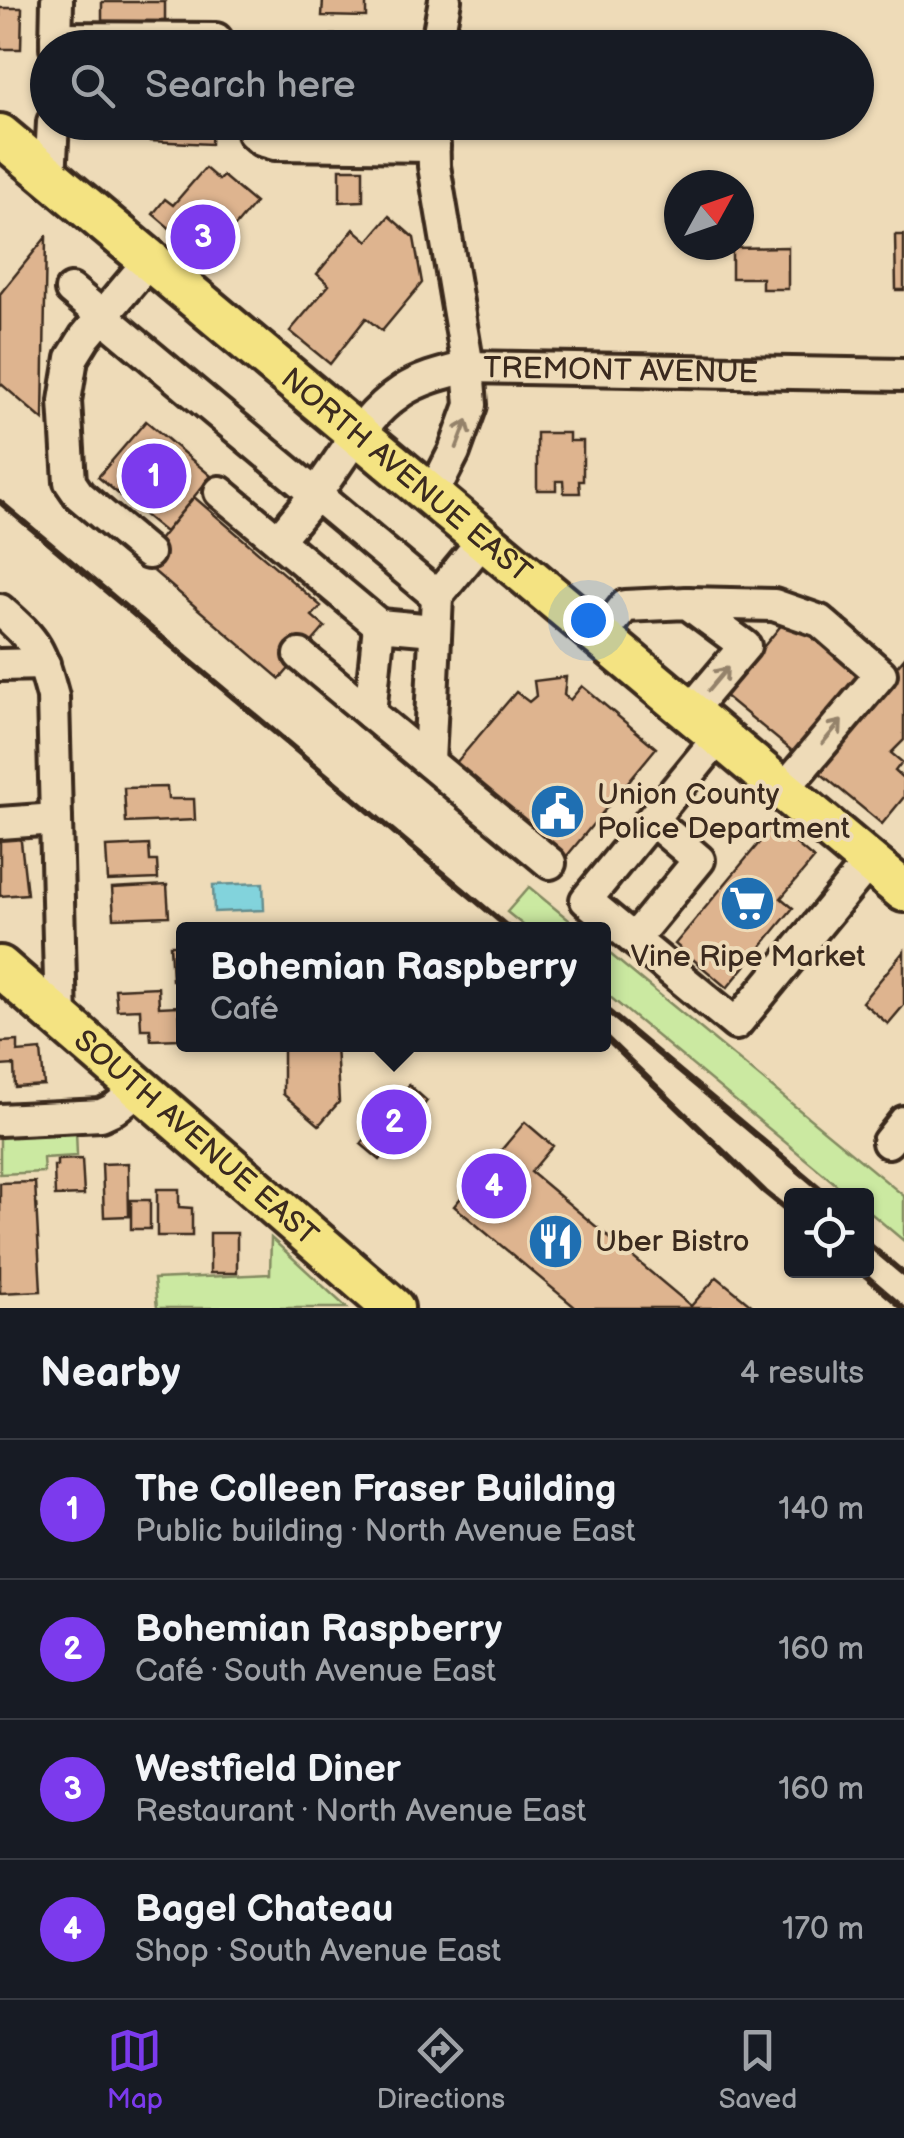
<!DOCTYPE html>
<html lang="en">
<head>
<meta charset="utf-8">
<style>
  :root { --surface:#171b24; --page:#242831; --text:#f1f3f6; --muted:#9ea1a6; --line:#363941; --accent:#7c3aed }
  body { margin:0; font-family:"Balsamiq Sans",sans-serif; background:var(--page); color:var(--text) }
  .controls { position:absolute; right:30px; bottom:30px; display:grid; overflow:hidden; border-radius:10px; box-shadow:0 2px 8px #0004 }
  .controls button { width:90px; height:90px; display:grid; place-items:center; padding:0; border:0; border-bottom:2px solid var(--line); background:var(--surface); color:var(--text); font:50px sans-serif }
  .compass { position:absolute; left:664px; top:170px; width:90px; height:90px; border-radius:50%; background:var(--surface); box-shadow:0 2px 8px #0004; rotate:50deg }
  .you { position:absolute; left:588px; top:620px; width:35px; height:35px; margin:-25px; border:8px solid #fff; border-radius:50%; background:#1a73e8; box-shadow:0 0 0 15px #1a73e833 }
  .badge { display:grid; place-items:center; width:65px; height:65px; border-radius:50%; background:var(--accent); color:#fff; font-size:32px; font-weight:700 }
  .pin { position:absolute; translate:-50% -50%; border:5px solid #fff; box-shadow:0 2px 10px #0006 }
  .popup { position:absolute; left:176px; top:922px; width:435px; height:130px; box-sizing:border-box; display:grid; place-content:center; border-radius:10px; background:var(--surface); filter:drop-shadow(0 2px 8px #0005); font-size:32px; white-space:nowrap; color:var(--muted) }
  .popup b { font-size:38px; color:var(--text) }
  .popup::after { content:''; position:absolute; left:50%; top:100%; margin-left:-20px; border:20px solid transparent; border-top-color:var(--surface) }
  .list { margin:0; padding:0; list-style:none }
  h2 { display:flex; justify-content:space-between; align-items:center; height:130px; margin:0; padding:0 40px; font-size:42px }
  h2 small { font-size:32px; font-weight:400; color:var(--muted) }
  .list li { display:grid; grid-template-columns:65px 1fr auto; gap:30px; align-items:center; box-sizing:border-box; height:140px; padding:0 40px; border-top:2px solid var(--line) }
  .list b { display:block; font-size:38px; white-space:nowrap }
  .list p { margin:0; font-size:32px; white-space:nowrap; color:var(--muted) }
  .list em { font-size:32px; font-style:normal; color:var(--muted) }
  .icon { flex:none; width:55px; height:55px; fill:none; stroke:currentColor; stroke-width:2; stroke-linecap:round; stroke-linejoin:round }
  .map { position:relative; flex:none; width:904px; height:1308px; overflow:hidden }
  .search { position:absolute; background:var(--surface); box-shadow:0 2px 8px #0004; left:30px; right:30px; top:30px; height:110px; display:flex; align-items:center; gap:25px; box-sizing:border-box; padding:0 35px; border-radius:55px; color:var(--muted); font-size:38px }
  .sheet { height:690px; background:var(--surface) }
  nav { display:flex; justify-content:space-around; align-items:center; box-sizing:border-box; height:140px; border-top:2px solid var(--line); background:var(--surface); font-size:28px; color:var(--muted) }
  nav a { display:grid; justify-items:center; gap:5px }
  nav .on { color:var(--accent) }
  .map>svg:first-child { display:block }
  .green { fill:#cbe9a1; stroke:#838a60; stroke-width:2.5 }
  .water { fill:#82d3dc; stroke:#668f90; stroke-width:2.5 }
  .building { fill:#deb48f; stroke:#3b2a1e; stroke-width:2.5 }
  .lines { fill:none; stroke-linecap:round; stroke-linejoin:round }
  .minor-casing { stroke:#3b2a1e; stroke-width:38 }
  .major-casing { stroke:#3b2a1e; stroke-width:48 }
  .minor { stroke:#eedbb8; stroke-width:30 }
  .major { stroke:#f4e382; stroke-width:40 }
  .rail { stroke:#3b2a1e; stroke-width:6 }
  .oneway { stroke:#94826b }
  .labels { text-anchor:middle; stroke-width:8; stroke-linejoin:round; paint-order:stroke }
  .street-label { font-size:30px; fill:#3b2a1e; stroke:#eedbb8 }
  .poi-label { font-size:30px; fill:#3b2a1e; stroke:#eedbb8; text-anchor:start }
</style>
</head>
<body>
<div class="map">
<svg width="904" height="1308" viewBox="0 0 904 1308">
  <rect width="100%" height="100%" fill="#eedbb8"/>
  <filter id="ink" filterUnits="userSpaceOnUse"><feTurbulence type="fractalNoise" baseFrequency=".01" numOctaves="2"/><feDisplacementMap in="SourceGraphic" scale="20" xChannelSelector="R" yChannelSelector="G"/><feConvolveMatrix kernelMatrix="1 2 1 2 8 2 1 2 1" color-interpolation-filters="sRGB"/></filter>
  <g filter="url(#ink)">
    <path class="green" d="M529,887L580,929H528L507,912Z
      M604,949L904,1196V1241L867,1210L866,1196L849,1195L604,992Z
      M76,1130L77,1156L43,1158L44,1172L0,1174V1133Z
      M271,1238L347,1308H157L154,1279L270,1274Z"/>
    <path class="water" d="M263,883L264,910L214,912L213,885Z"/>
    <path class="building" d="M323,0H366V17L322,16Z
      M102,2H165V31H102Z
      M0,8H22L21,49H0Z
      M332,35H370V48H332Z
      M150,122H212L211,144L150,141Z
      M302,122H368V137L302,136Z
      M205,168L219,180L223,176L255,203L207,260L153,214L165,199L173,205Z
      M340,169H363V201L340,202Z
      M389,216L414,238L422,283L382,331L366,318L330,364L290,331L329,285L317,274L354,229L368,241Z
      M895,235H904V290H896Z
      M46,237L43,420L0,383V294Z
      M788,247V289H762V278H732V248Z
      M146,421L211,476L165,532L98,477Z
      M537,433H569V441H583V481H579L580,493H564L563,481H556V490H537Z
      M194,497L321,606L312,616L325,627L280,679L142,561Z
      M788,617L867,682L803,760L724,695Z
      M904,658V740L891,753L902,762L895,771L904,779V797L882,824L813,767Z
      M566,677L564,695L570,700L582,686L656,748L566,857L455,764L516,692L529,702L536,696L534,681Z
      M167,787L168,799H194L195,820L126,823L124,788Z
      M774,825L814,859L781,898L793,908L727,988L675,944Z
      M20,833L27,894L0,896V834Z
      M149,845L150,861H157L158,879L108,881L106,847Z
      M167,885L169,916L114,918L112,888Z
      M170,945H184V980H172Z
      M904,951V1005L888,1024L862,1002Z
      M158,987L159,1007L179,1006L181,1039L151,1040L150,1029H141L140,1009L117,1010L115,989Z
      M18,1041V1052L41,1050L44,1085L15,1087L14,1065L0,1066V1042Z
      M283,1044H336L339,1102L319,1125L283,1094Z
      M409,1085L427,1101L380,1160L361,1144Z
      M525,1122L553,1146L531,1172L691,1306L717,1277L755,1308H576L454,1206Z
      M82,1159L84,1195L55,1196L54,1166H57V1160Z
      M128,1163L129,1216L104,1217L102,1164Z
      M35,1182L41,1291L0,1293V1183Z
      M157,1189H179V1207L192,1208V1236H157Z
      M131,1200H150V1229H131Z
      M210,1233H237V1273H210Z"/>
    <g class="lines">
      <defs>
        <g id="minor">
          <path d="M56,38L216,39"/>
          <path d="M56,48L57,0"/>
          <path d="M436,48L445,0"/>
          <path d="M253,122V133L261,140L275,144L434,146"/>
          <path d="M50,178L53,122"/>
          <path d="M71,290L437,596"/>
          <path d="M220,492L379,625"/>
          <path d="M432,495L454,452L471,405L468,367L434,166L433,122"/>
          <path id="s1" d="M278,540C291,524 305,508 317,492C344,456 364,416 402,391C422,378 445,373 468,367L904,375"/>
          <path d="M148,553L79,495L70,482L65,401L72,358L85,337L149,261"/>
          <path d="M687,603L774,605L820,621L881,674L783,790"/>
          <path d="M0,610C38,643 40,649 53,697L61,1022"/>
          <path d="M601,636L625,606L687,603L745,646L690,711"/>
          <path d="M300,655L550,863"/>
          <path d="M0,665L44,664"/>
          <path d="M370,713L379,625L434,630"/>
          <path d="M719,737L586,900L736,1024L869,862"/>
          <path d="M429,762L437,596L484,539"/>
          <path d="M0,823L56,819"/>
          <path d="M634,939L699,860L652,820"/>
          <path d="M0,1120L101,1115L114,1109L139,1089"/>
          <path d="M888,1142L904,1122"/>
        </g>
        <g id="major">
          <path id="s2" d="M0,135L904,891"/>
          <path id="s3" d="M0,967L393,1308"/>
        </g>
      </defs>
      <use href="#minor" class="minor-casing"/>
      <use href="#major" class="major-casing"/>
      <use href="#minor" class="minor"/>
      <use href="#major" class="major"/>
      <path class="rail" d="M0,502L511,930
        M604,1008L829,1196
        M604,1036L765,1192L792,1214
        M866,1242L904,1274
        M859,1270L903,1308"/>
    </g>
    <defs><path id="oneway-shaft" d="M-6 0H5M1.5-3L5.5 0L1.5 3" fill="none" stroke-width="1.6" stroke-linecap="round" stroke-linejoin="round" transform="scale(2.5)"/></defs>
    <g class="oneway">
      <use href="#oneway-shaft" transform="translate(462 434) rotate(-69)"/>
      <use href="#oneway-shaft" transform="translate(718 679) rotate(-50)"/>
      <use href="#oneway-shaft" transform="translate(832 732) rotate(-50)"/>
    </g>
  </g>
  <defs>
    <symbol id="civic-disc" viewBox="-11 -11 22 22"><circle r="9.5" fill="#1f6fb2" stroke="#eedbb8"/><path d="M-.6-6.5H3V-4.5H.6V-3L4-1V1h2V6H-6V1h2V-1L-.6-3ZM-1.2 2.5V6h2.4V2.5Z" fill="#fff"/></symbol>
    <symbol id="supermarket-disc" viewBox="-11 -11 22 22"><circle r="9.5" fill="#1f6fb2" stroke="#eedbb8"/><path d="M-6-5.5h2.5l.6 2H6L4.5 2H-2.5L-4.4-4H-6ZM-1.5 3.2a1.3 1.3 0 1 0 .1 0ZM3 3.2a1.3 1.3 0 1 0 .1 0Z" fill="#fff"/></symbol>
    <symbol id="restaurant-disc" viewBox="-11 -11 22 22"><circle r="9.5" fill="#1f6fb2" stroke="#eedbb8"/><path d="M-5-6h1v4h1v-4h1v4h1v-4h1v5L-1.5 .5V6h-2V.5L-5-1ZM5-6V6H3V1.5H1.5Q1.5-4 5-6Z" fill="#fff"/></symbol>
  </defs>
  <g fill-rule="evenodd">
    <use href="#civic-disc" x="526" y="780" width="63" height="63"/>
    <use href="#supermarket-disc" x="716" y="872" width="63" height="63"/>
    <use href="#restaurant-disc" x="524" y="1210" width="63" height="63"/>
  </g>
  <g class="labels">
    <g class="street-label">
      <text dy="10" stroke="none"><textPath href="#s1" startOffset="418">TREMONT AVENUE</textPath></text>
      <text dy="10" stroke="none"><textPath href="#s2" startOffset="530">NORTH AVENUE EAST</textPath></text>
      <text dy="10" stroke="none"><textPath href="#s3" startOffset="260">SOUTH AVENUE EAST</textPath></text>
    </g>
    <g class="poi-label">
      <text x="597" y="804">Union County<tspan x="597" dy="34">Police Department</tspan></text>
      <text x="748" y="966" text-anchor="middle">Vine Ripe Market</text>
      <text x="595" y="1251">Uber Bistro</text>
    </g>
  </g>
</svg>
<div class="controls">
<button><svg class="icon" aria-label="locate" viewBox="0 0 24 24"><circle cx="12" cy="12" r="6"/><path d="M12 2v4M12 18v4M2 12h4M18 12h4"/></svg></button>
</div>
<svg class="compass" viewBox="-18 -18 36 36"><path d="M0-13l5 13h-10z" fill="#e53935"/><path d="M0 13l5-13h-10z" fill="#9ea1a6"/></svg>
<div class="you"></div>
<div class="pin badge" style="left:154px;top:476px">1</div>
<div class="pin badge" style="left:394px;top:1122px">2</div>
<div class="popup"><b>Bohemian Raspberry</b>Café</div>
<div class="pin badge" style="left:203px;top:237px">3</div>
<div class="pin badge" style="left:494px;top:1186px">4</div>
<div class="search"><svg class="icon" aria-label="search" viewBox="0 0 24 24"><circle cx="10" cy="10" r="6"/><path d="M15 15l6 6"/></svg>Search here</div>
</div>
<section class="sheet">
<h2>Nearby<small>4 results</small></h2>
<ul class="list">
<li><span class="badge">1</span><div><b>The Colleen Fraser Building</b><p>Public building · North Avenue East</p></div><em>140 m</em></li>
<li><span class="badge">2</span><div><b>Bohemian Raspberry</b><p>Café · South Avenue East</p></div><em>160 m</em></li>
<li><span class="badge">3</span><div><b>Westfield Diner</b><p>Restaurant · North Avenue East</p></div><em>160 m</em></li>
<li><span class="badge">4</span><div><b>Bagel Chateau</b><p>Shop · South Avenue East</p></div><em>170 m</em></li>
</ul>
</section>
<nav>
<a class="on"><svg class="icon" aria-label="map" viewBox="0 0 24 24"><path d="M3 6l6-2 6 2 6-2v14l-6 2-6-2-6 2zM9 4v14M15 6v14"/></svg>Map</a>
<a><svg class="icon" aria-label="directions" viewBox="0 0 24 24"><path d="M12 3l9 9-9 9-9-9zM9 14v-3h6M13 9l2 2-2 2"/></svg>Directions</a>
<a><svg class="icon" aria-label="saved" viewBox="0 0 24 24"><path d="M7 4h10v16l-5-4-5 4z"/></svg>Saved</a>
</nav>
</body>
</html>
